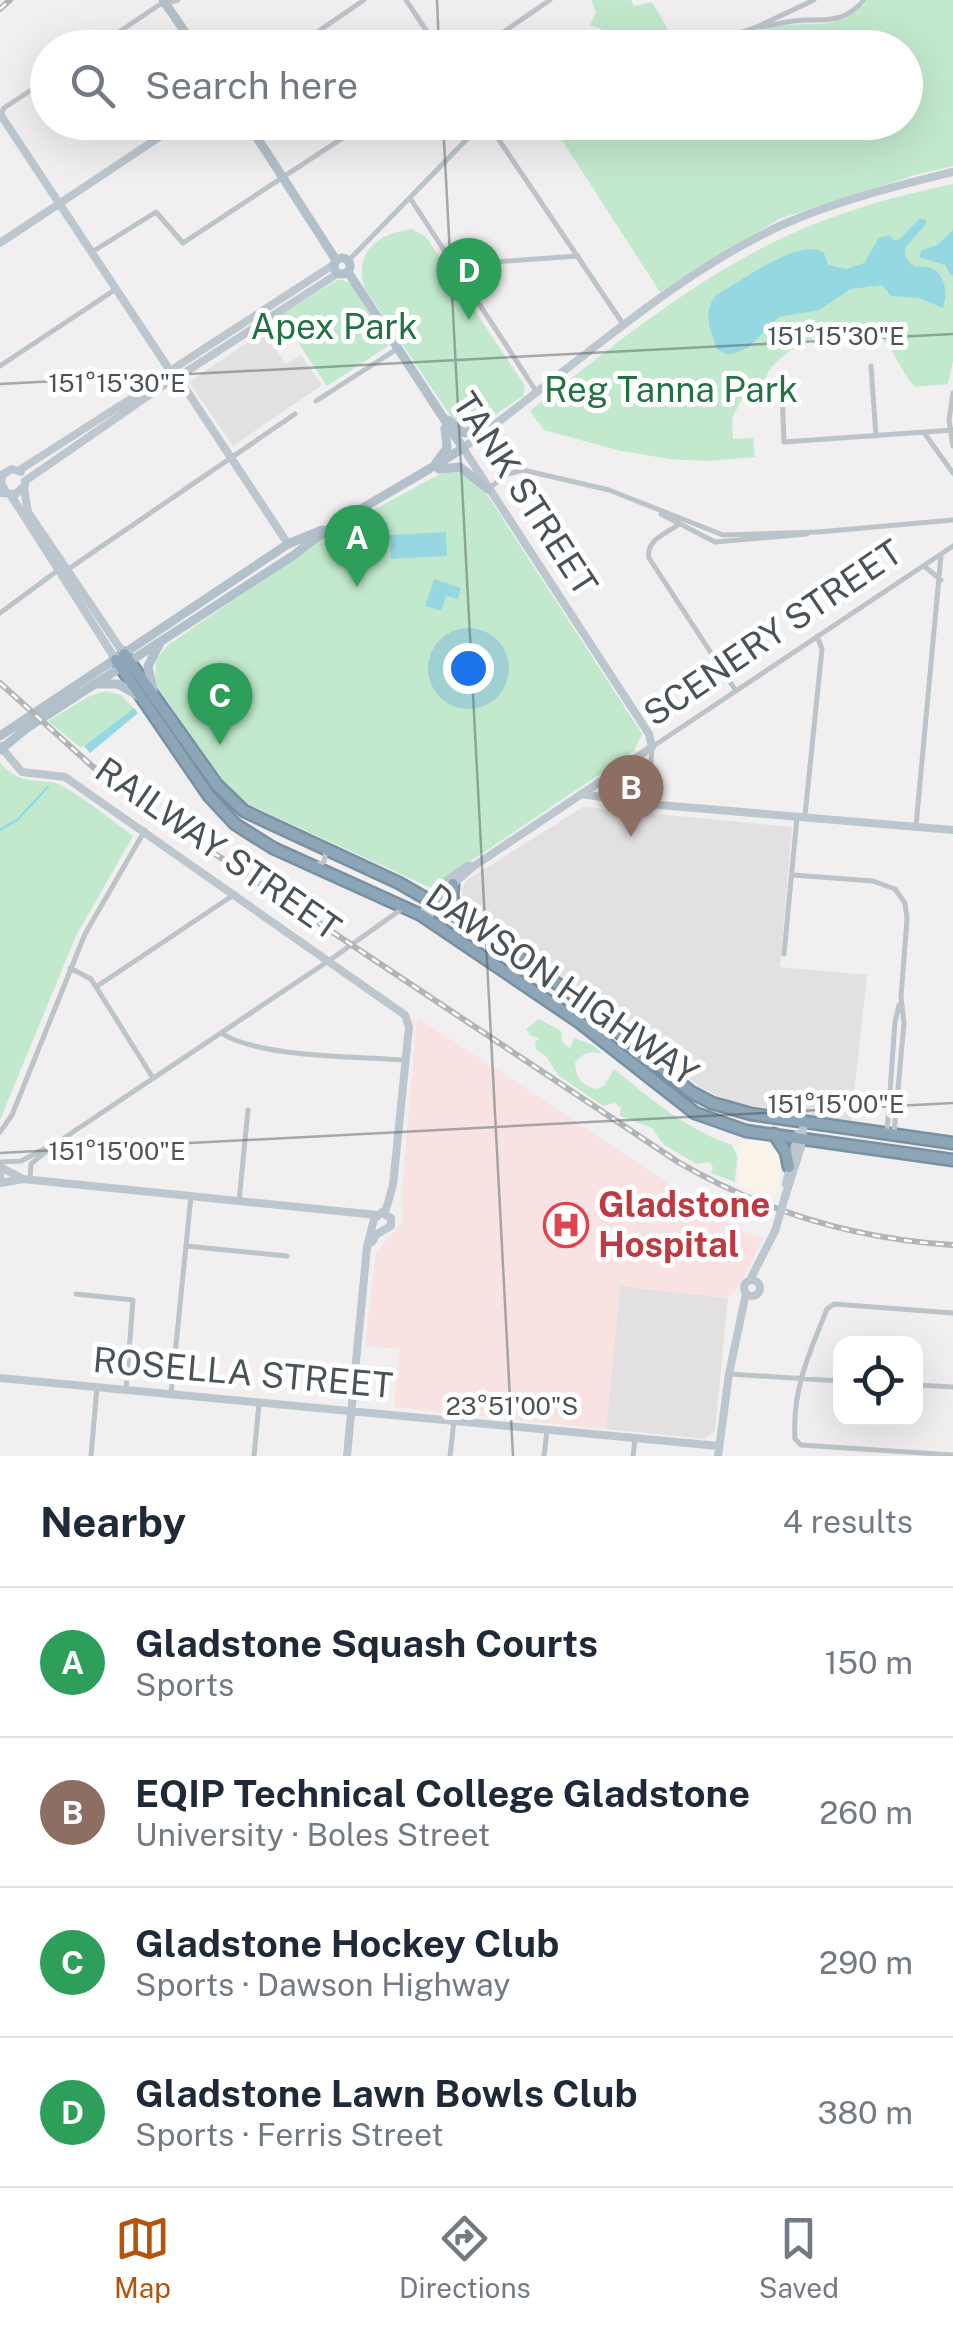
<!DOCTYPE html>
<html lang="en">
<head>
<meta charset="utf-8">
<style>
  :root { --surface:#fff; --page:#f2f2f3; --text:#1f2937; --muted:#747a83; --line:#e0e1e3; --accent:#b45309 }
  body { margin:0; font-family:"Public Sans",sans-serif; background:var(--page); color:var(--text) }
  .controls { position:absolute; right:30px; bottom:30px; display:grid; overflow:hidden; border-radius:20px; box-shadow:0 10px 40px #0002 }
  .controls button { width:90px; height:90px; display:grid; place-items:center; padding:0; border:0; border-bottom:2px solid var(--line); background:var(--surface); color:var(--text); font:50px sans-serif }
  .you { position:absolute; left:468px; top:668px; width:35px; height:35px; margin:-25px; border:8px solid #fff; border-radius:50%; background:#1a73e8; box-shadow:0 0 0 15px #1a73e833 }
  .badge { display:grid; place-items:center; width:65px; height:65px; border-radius:50%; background:var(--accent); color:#fff; font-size:32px; font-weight:700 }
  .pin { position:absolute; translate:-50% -82px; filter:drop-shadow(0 2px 5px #0008) }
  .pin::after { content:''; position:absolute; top:52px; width:35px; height:30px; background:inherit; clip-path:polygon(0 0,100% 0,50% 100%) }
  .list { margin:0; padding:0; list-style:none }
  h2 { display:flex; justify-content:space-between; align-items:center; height:130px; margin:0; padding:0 40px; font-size:42px }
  h2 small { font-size:32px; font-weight:400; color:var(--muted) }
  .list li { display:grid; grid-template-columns:65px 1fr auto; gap:30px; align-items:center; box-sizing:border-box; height:150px; padding:0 40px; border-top:2px solid var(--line) }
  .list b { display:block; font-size:38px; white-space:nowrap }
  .list p { margin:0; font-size:32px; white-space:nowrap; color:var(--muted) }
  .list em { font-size:32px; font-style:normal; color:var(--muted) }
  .icon { flex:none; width:55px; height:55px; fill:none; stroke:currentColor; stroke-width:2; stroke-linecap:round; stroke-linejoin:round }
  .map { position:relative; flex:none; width:953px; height:1456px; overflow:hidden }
  .search { position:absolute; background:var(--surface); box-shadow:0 10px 40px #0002; left:30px; right:30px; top:30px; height:110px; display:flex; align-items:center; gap:25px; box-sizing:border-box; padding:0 35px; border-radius:55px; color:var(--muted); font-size:38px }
  .sheet { height:730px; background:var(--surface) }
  nav { display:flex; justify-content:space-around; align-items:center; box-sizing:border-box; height:140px; border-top:2px solid var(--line); background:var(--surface); font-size:28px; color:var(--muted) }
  nav a { display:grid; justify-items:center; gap:5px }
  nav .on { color:var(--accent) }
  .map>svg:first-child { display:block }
  .commercial { fill:#f9f3ea }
  .education { fill:#e2e0e0 }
  .medical { fill:#f8e2e2 }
  .green { fill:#c2e9cd }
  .water { fill:#95d8e1 }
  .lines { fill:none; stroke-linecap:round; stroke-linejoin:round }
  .stream { stroke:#95d8e1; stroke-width:2.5 }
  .highway-casing { stroke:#7790a3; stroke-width:15 }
  .street { stroke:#bcc4c9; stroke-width:5 }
  .secondary { stroke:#bcc6ce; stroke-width:8 }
  .primary { stroke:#b1c0ca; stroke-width:9 }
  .highway { stroke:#8ca5b7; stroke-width:10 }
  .rail-casing { stroke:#b1b4b8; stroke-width:6 }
  .rail { stroke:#fff; stroke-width:2.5; stroke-dasharray:8; stroke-linecap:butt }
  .secondary-bridge { stroke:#bcc6ce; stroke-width:8 }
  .ticks { fill:none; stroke:#495359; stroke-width:2.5; stroke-opacity:0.45 }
  .labels { text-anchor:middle; stroke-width:10; stroke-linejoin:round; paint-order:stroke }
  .park-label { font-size:35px; fill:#227242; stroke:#fff }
  .street-label { font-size:35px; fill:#495359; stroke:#fff }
  .health-label { font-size:35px; font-weight:bold; fill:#be3a42; stroke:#fff; text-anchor:start }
  .ticks-label { font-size:25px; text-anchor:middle; fill:#495359; stroke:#fff; stroke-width:10; stroke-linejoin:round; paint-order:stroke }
</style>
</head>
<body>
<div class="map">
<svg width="953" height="1456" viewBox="0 0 953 1456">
  <rect width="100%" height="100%" fill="#f1efef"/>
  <path class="commercial" d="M740,1136L767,1141L780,1154L782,1163L776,1199L738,1185Z"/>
  <path class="education" d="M264,331L286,364L301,355L322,385L233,446L189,382Z
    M583,807L792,827L780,967L867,975L851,1121L734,1103L700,1087L529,950L466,905L461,889L467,880Z
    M620,1286L728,1298L715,1431L705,1439L606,1429Z"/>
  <path class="medical" d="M417,1017L739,1230L763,1238L740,1284L728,1298L620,1286L606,1429L394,1407L400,1349L365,1346L376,1252L403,1221L401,1200Z"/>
  <path class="green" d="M591,0H631L634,6L652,2L678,47H624L619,36L590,25L596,12Z
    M868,0H953V166L915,175L779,219L660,292L558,134L575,122H906V48L717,47C734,40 752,32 770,28C813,18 835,36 868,0Z
    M953,184V361L948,384L915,387C900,371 891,341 873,331C847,315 774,351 766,378C764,383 765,389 765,394L743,397L732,418L733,439L753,438L755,457L707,461L669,459L617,450L544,430L530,411C606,351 684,287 770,244C827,215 891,197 953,184Z
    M412,229L426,237L525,386L523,396L475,428L468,429L454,421L365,289C353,252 377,234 412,229Z
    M339,279L352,284L388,346L327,386L280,315Z
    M449,469H458L482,487L642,734L634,751L431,888L248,804L224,783L155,684L156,659L168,645L333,532Z
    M105,691L121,695L134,708L81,748L48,721L88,697Z
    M640,762L644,765L639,794L600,792Z
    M0,763C28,792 41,773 66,788C90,802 111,820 133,836L76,936L0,1120Z
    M539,1019L561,1031L562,1042L570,1048L574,1038L593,1045L602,1054C589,1050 583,1053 575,1063C576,1079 581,1084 595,1089L604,1086L614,1069C651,1099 687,1130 732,1145L737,1156L735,1182L711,1173L713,1167L709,1162L697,1164L664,1145L652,1128L620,1116L621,1108L615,1103L603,1106L558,1075L546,1056L536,1050L535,1043L539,1038L531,1036L526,1029Z"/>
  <path class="water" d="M919,219L926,220V224L905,248C905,258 907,261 915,267C941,262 950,285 943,308L919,298L891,296L882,285L851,289L819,310L779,317L748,348L728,355L717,349C710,330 702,312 716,295C741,282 799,236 824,253L828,265L847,269L864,263L879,238L889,235L894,240H899Z
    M953,230V275L951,276L945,265L919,257L922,250L937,245Z
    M446,532L447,556L391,559L390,535Z
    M434,579L461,588L458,599L446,596L441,611L425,606Z
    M134,708L138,713L90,753L84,746Z"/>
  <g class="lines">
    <path class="stream" d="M0,830L17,820L48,787"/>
    <defs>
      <path id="highway" d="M124,654L217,785L244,811L399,883L465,921L571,993L691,1092L712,1103L751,1114L953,1143
        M116,660L209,796L235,824L273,848L421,915L579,1022L695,1113L746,1131L953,1160
        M453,884L452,898L461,915
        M774,1134L786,1152L789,1167"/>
    </defs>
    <use href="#highway" class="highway-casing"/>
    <path class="street" d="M406,0L438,48
      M760,27C771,26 782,22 794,21C823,18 842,26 864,0
      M95,48L159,5L178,0
      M294,48L364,0
      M480,48L550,0
      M697,48L759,26L814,0
      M0,115L4,108L48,79
      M487,122L623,324
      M410,198L536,391
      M92,252L156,212L183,243L367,122
      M348,261L471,135L498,122
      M452,265L578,256
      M0,366L116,289
      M871,366L876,436
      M782,391L784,442L953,430
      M953,393L949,420L953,446
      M316,401L397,349
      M925,434L953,473
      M488,489L508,474L523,470L609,490L723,535L817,532
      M661,514L715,542L807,534
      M678,525C665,534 646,540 649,558L736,691
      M818,532L953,520
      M924,566L941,580
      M67,570L295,414
      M0,613L57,571
      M648,804L652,747L953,546
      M805,815L822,649L817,636
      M916,826L941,555
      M315,865L324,862L326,851
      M793,875L873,881L895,889L905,903L907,919L901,997L904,1023L894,1133
      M784,954L797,817
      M70,968L91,979L153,1078
      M96,987L235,894
      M221,1033C260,1058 356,1056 404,1060
      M0,1132L12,1115L85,934L145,830
      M887,1133L895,1022L899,1005
      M0,1162L21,1161L52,1145
      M30,1180L31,1164L55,1144L330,960L403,908
      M239,1201L248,1110
      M186,1246L287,1256
      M76,1294L133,1300L126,1390
      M953,1313L834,1304L827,1309C809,1354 792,1389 795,1439L801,1445L953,1455
      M729,1374L840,1381
      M916,1385L953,1387
      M171,1394L191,1196
      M91,1456L97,1387
      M254,1456L259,1403
      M450,1456L454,1421
      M544,1456L547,1430
      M633,1456L635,1439"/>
    <path class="secondary" d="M0,114L169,369
      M0,243L182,122
      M176,367L333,265
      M181,375L337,274
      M179,379L288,544
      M18,471L168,375
      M25,481L171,380
      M24,488L28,512L124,654
      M6,492L1,483L3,474L12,469L21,472
      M0,493L16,494L25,485
      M10,494L116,660
      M0,746L22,772L65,777L405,1015L409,1027L393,1185L386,1209L374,1219L367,1247L347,1456
      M581,794L648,804L953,830
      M421,915L441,885L467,866H474L652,747L649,734L463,448C565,375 670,276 784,224C837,201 896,186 953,172
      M427,919L445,891L474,866
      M0,1177V1167L23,1179
      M0,1183L23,1179L377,1215
      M786,1184L798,1134
      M785,1197L801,1147L804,1121
      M372,1242L377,1234L391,1226V1218L382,1213
      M750,1280L775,1231
      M744 1288a8 8 0 1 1 16 0a8 8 0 1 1-16 0Z
      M0,1378L719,1446
      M718,1456L729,1374L746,1293"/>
    <path class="primary" d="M163,0L196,48
      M247,122L336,260
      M334 266a8 8 0 1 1 16 0a8 8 0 1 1-16 0Z
      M448,420L464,433L488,429
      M436,463L447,448L445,428
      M439,469L460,467L488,489
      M98,684H118L139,696
      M153,691L148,666L159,645
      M0,736L288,544L322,530
      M0,750L27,728L294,555C345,513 407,485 463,448L348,272"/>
    <use href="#highway" class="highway"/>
    <defs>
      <path id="rail" d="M0,9L10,0
        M0,683L92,766L152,812L678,1162C764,1212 854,1239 953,1245"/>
    </defs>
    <use href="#rail" class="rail-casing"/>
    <use href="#rail" class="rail"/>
    <path class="secondary-bridge" d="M775,1231L785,1197"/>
  </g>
  <path class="ticks" d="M437,0L439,48M443,122L513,1456M0,384L953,334M0,1153L953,1103"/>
  <defs>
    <symbol id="hospital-ring" viewBox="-11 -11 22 22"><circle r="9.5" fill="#fff" stroke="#e0444e" stroke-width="1.5"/><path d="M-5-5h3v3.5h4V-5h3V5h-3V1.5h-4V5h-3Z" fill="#e0444e"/></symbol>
  </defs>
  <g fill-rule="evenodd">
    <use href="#hospital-ring" x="541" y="1200" width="50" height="50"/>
  </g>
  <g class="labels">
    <g class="park-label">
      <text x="334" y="339">Apex Park</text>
      <text x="671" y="402">Reg Tanna Park</text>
    </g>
    <g class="street-label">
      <text transform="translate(525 494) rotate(57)" y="12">TANK STREET</text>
      <text transform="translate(773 633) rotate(-34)" y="12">SCENERY STREET</text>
      <text transform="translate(218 849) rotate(35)" y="12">RAILWAY STREET</text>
      <text transform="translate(562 985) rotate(35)" y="12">DAWSON HIGHWAY</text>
      <text transform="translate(243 1373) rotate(5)" y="12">ROSELLA STREET</text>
    </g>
    <g class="health-label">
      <text x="598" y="1217">Gladstone<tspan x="598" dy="40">Hospital</tspan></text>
    </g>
  </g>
  <g class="ticks-label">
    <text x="836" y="345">151°15'30"E</text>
    <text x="117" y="392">151°15'30"E</text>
    <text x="836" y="1113">151°15'00"E</text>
    <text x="117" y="1160">151°15'00"E</text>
    <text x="512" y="1415">23°51'00"S</text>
  </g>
</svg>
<div class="controls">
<button><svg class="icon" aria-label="locate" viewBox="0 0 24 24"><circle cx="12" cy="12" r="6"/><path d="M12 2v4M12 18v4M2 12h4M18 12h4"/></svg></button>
</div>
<div class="you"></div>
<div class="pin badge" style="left:357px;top:587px;background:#2e9e5b">A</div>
<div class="pin badge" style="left:631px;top:837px;background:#8d6e63">B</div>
<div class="pin badge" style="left:220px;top:745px;background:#2e9e5b">C</div>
<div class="pin badge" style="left:469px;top:320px;background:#2e9e5b">D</div>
<div class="search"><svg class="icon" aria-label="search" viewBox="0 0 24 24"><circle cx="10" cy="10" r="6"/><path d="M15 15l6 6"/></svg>Search here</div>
</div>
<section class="sheet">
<h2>Nearby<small>4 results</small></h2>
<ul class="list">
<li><span class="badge" style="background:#2e9e5b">A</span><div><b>Gladstone Squash Courts</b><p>Sports</p></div><em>150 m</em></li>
<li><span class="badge" style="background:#8d6e63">B</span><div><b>EQIP Technical College Gladstone</b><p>University · Boles Street</p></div><em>260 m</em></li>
<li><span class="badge" style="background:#2e9e5b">C</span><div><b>Gladstone Hockey Club</b><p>Sports · Dawson Highway</p></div><em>290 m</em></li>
<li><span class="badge" style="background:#2e9e5b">D</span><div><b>Gladstone Lawn Bowls Club</b><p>Sports · Ferris Street</p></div><em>380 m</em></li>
</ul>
</section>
<nav>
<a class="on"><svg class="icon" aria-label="map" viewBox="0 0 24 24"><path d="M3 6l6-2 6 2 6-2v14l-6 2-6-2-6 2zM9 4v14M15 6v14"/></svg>Map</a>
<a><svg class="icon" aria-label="directions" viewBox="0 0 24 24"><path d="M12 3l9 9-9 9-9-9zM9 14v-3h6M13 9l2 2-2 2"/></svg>Directions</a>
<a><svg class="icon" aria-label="saved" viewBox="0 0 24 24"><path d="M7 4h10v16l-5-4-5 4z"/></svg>Saved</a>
</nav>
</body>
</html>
